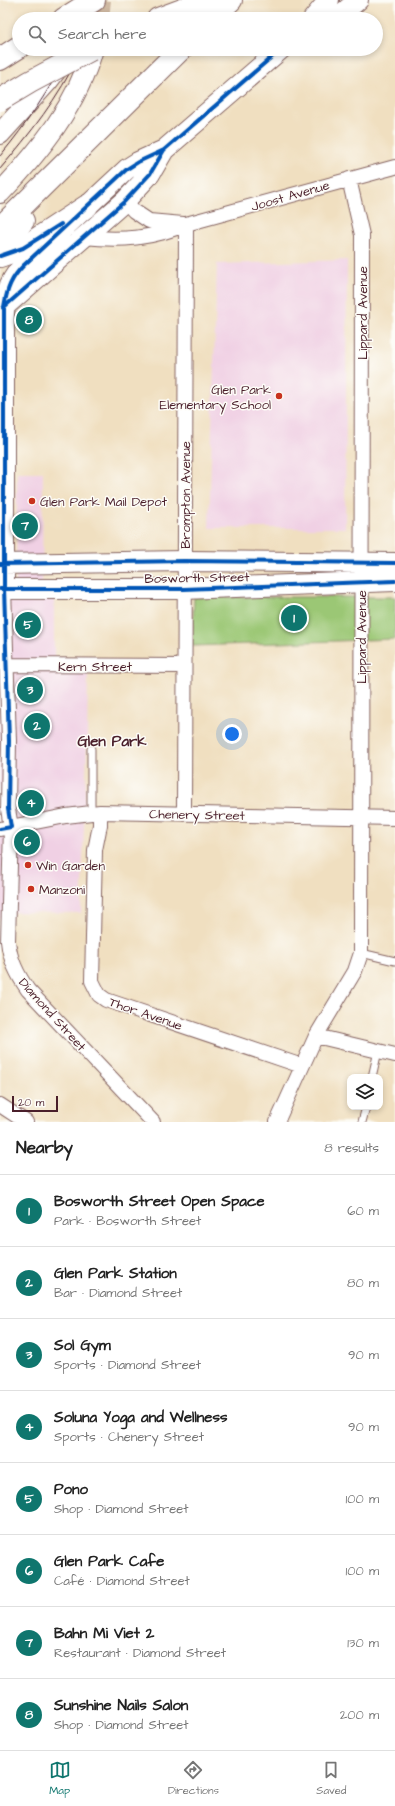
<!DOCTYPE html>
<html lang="en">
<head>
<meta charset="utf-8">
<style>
  :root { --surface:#fff; --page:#f6f6f6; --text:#222; --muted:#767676; --line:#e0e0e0; --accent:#0f766e }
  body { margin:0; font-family:"Architects Daughter",sans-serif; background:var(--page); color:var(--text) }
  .controls { position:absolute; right:12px; bottom:12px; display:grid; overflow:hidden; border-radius:8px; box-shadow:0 2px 6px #0003 }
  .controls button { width:36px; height:36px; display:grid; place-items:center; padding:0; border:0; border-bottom:1px solid var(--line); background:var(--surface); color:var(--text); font:20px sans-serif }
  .scale { position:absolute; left:12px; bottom:10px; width:46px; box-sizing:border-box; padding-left:4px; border:2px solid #4a1f2b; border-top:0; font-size:11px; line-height:14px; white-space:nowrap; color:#4a1f2b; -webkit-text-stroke:3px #fdfcf7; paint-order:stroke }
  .you { position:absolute; left:232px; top:734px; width:14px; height:14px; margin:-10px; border:3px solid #fff; border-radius:50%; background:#1a73e8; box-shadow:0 0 0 6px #1a73e833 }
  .badge { display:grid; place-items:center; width:26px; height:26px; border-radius:50%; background:var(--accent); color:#fff; font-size:13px; font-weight:700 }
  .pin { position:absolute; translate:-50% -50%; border:2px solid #fff; box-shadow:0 1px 4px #0006 }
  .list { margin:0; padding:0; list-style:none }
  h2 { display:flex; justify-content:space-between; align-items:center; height:52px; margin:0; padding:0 16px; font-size:17px }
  h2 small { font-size:13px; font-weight:400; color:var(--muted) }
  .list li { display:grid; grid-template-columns:26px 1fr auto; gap:12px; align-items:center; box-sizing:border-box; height:72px; padding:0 16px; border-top:1px solid var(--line) }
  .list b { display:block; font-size:15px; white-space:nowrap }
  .list p { margin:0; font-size:13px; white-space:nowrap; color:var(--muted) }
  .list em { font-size:13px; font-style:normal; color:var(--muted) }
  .icon { flex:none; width:22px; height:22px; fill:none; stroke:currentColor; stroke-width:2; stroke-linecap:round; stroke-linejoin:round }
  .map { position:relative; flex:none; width:395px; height:1122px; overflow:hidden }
  .search { position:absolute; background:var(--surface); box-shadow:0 2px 6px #0003; left:12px; right:12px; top:12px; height:44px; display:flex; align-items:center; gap:10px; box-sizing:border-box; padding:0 14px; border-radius:22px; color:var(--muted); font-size:15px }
  .sheet { height:628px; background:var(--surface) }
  nav { display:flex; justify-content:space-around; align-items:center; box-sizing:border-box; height:56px; border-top:1px solid var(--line); background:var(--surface); font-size:11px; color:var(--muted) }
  nav a { display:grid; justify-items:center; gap:2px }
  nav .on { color:var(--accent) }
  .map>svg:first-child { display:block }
  .built { fill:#f0d0e4 }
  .green { fill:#9bc774; stroke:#727350 }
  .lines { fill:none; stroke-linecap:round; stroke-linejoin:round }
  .secondary-tunnel { stroke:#cfb9a2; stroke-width:20; stroke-dasharray:20 10; stroke-linecap:butt }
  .service-casing { stroke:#84625f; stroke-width:9 }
  .minor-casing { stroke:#84625f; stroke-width:16 }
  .secondary-casing { stroke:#84625f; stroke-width:22 }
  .primary-casing { stroke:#84625f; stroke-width:24 }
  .motorway-casing { stroke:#84625f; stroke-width:24 }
  .service { stroke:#fff; stroke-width:7 }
  .minor { stroke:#fff; stroke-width:14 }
  .secondary { stroke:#fff; stroke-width:20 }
  .primary { stroke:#fff; stroke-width:22 }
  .motorway { stroke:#fff; stroke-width:22 }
  .tram { stroke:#4a1f2b; stroke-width:1 }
  .motorway-bridge-casing { stroke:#84625f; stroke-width:24; stroke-linecap:butt }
  .motorway-bridge { stroke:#fff; stroke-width:22 }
  .cycleway-casing { stroke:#fdfcf7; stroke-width:6 }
  .cycleway { stroke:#0057b8; stroke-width:4 }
  .poi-dot { fill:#c8321e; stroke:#fdfcf7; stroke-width:1.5 }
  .labels { text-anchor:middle; stroke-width:3; stroke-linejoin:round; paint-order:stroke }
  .street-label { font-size:13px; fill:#4a1f2b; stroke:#fdfcf7 }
  .poi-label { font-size:13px; fill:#4a1f2b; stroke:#fdfcf7; text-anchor:start }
  .quarter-label { font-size:15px; font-weight:bold; fill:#4a1f2b; stroke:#fdfcf7 }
</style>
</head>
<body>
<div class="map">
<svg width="395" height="1122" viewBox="0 0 395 1122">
  <rect width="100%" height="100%" fill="#fdfcf7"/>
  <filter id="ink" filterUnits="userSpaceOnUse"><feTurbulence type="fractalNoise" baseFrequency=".025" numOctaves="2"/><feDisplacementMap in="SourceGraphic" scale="8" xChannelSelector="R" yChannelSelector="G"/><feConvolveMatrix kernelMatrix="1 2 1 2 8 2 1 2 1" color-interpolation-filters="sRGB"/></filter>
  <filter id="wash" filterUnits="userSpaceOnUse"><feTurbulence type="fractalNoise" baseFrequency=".012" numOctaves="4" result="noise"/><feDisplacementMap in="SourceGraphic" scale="16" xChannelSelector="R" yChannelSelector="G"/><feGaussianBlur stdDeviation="0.9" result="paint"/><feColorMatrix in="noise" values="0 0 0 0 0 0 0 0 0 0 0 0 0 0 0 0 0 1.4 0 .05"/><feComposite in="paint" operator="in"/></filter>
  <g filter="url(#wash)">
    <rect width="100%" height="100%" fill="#f0dfc0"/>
    <path class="built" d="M347,260L345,528H209L217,264Z
      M17,472H43L42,594L54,595V660H88L87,741L81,913L4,912V919H0V595H16Z"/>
    <path class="green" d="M194,597H395V639L192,646Z"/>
  </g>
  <g filter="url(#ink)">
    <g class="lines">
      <path class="secondary-tunnel" d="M99,19L101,0"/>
      <defs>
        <path id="service" d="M91,749V813
          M361,953L395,961
          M372,1077L378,1051
          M362,1122L366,1107"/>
        <path id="minor" d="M125,201L134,211L149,221L183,224
          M84,237C120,241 153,239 186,224L395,167
          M4,588L9,741L8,809L11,827L8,941C10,960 17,974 28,990L153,1122
          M7,665L184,666
          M100,812V825L95,850L92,981L99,995L106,1000L302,1066
          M184,814L186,224
          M0,829L66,816L100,812L395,818
          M316,1036L395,1055
          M0,1105L26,1122
          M277,1122L316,1036L355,971L361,953L362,235L349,179"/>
        <path id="secondary" d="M313,19L329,0
          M336,19L358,0
          M0,134L48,81L58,68
          M0,193C40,151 77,105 93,49
          M4,307L125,201L150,174L164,150
          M0,564L184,561L395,563
          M4,588V307C7,289 11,278 24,265L127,169L138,162L164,150L281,49
          M0,589H184L395,581"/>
        <path id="primary" d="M0,256L23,248L87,206
          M0,310L4,307"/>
        <path id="motorway" d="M64,19L94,0
          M158,19L209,0
          M211,19L231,0
          M0,59L19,47
          M0,228L181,49
          M0,247L23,221"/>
      </defs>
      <use href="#service" class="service-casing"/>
      <use href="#minor" class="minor-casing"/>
      <use href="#secondary" class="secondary-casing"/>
      <use href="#primary" class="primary-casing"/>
      <use href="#motorway" class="motorway-casing"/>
      <use href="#service" class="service"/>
      <use href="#minor" class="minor"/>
      <use href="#secondary" class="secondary"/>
      <use href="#primary" class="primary"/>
      <use href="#motorway" class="motorway"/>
      <path class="tram" d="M0,156C27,124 50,89 69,52
        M0,169C30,134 59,97 79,55"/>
      <defs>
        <path id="motorway-bridge" d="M0,100L30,82L92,49"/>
      </defs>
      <use href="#motorway-bridge" class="motorway-bridge-casing"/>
      <use href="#motorway-bridge" class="motorway-bridge"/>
      <defs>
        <path id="cycleway" d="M0,256L23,248L61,224
          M3,308L125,201L150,174L164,150
          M0,564L184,561L395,563
          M0,589H184L395,581
          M0,829L11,827L8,809L9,741L4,588V307C7,289 11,278 24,265L127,169L138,162L164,150L281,49"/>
      </defs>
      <use href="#cycleway" class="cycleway-casing"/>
      <use href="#cycleway" class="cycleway"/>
    </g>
  </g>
  <g class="poi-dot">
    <circle cx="279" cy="396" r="4"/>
    <circle cx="32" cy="501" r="4"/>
    <circle cx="28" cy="865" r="4"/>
    <circle cx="31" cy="889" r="4"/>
  </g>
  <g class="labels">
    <g class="street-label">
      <text transform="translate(290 195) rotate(-16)" y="5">Joost Avenue</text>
      <text transform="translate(362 313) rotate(-90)" y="5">Lippard Avenue</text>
      <text transform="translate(185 495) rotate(-90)" y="5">Brompton Avenue</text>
      <text transform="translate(197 577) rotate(-1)" y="5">Bosworth Street</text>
      <text transform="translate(361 637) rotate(-90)" y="5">Lippard Avenue</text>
      <text x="95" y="671">Kern Street</text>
      <text transform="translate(197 814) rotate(1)" y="5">Chenery Street</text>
      <text transform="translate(146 1013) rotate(19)" y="5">Thor Avenue</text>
      <text transform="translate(53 1014) rotate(48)" y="5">Diamond Street</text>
    </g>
    <g class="poi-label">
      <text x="271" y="394" text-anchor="end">Glen Park<tspan x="271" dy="15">Elementary School</tspan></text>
      <text x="40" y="506">Glen Park Mail Depot</text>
      <text x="36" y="870">Win Garden</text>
      <text x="39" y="894">Manzoni</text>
    </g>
    <g class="quarter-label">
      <text x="112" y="746">Glen Park</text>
    </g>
  </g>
</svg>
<div class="controls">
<button><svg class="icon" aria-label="layers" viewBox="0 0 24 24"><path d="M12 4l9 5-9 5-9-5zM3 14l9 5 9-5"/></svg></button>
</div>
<div class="scale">20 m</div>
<div class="you"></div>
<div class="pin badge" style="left:294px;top:618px">1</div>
<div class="pin badge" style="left:37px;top:726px">2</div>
<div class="pin badge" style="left:30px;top:690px">3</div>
<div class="pin badge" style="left:31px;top:803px">4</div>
<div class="pin badge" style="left:28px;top:625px">5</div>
<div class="pin badge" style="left:27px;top:842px">6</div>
<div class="pin badge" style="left:25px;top:526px">7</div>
<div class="pin badge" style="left:29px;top:320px">8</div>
<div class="search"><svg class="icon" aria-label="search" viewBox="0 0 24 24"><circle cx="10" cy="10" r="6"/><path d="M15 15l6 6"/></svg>Search here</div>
</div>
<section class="sheet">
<h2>Nearby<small>8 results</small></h2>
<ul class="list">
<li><span class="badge">1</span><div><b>Bosworth Street Open Space</b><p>Park · Bosworth Street</p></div><em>60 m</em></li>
<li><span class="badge">2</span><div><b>Glen Park Station</b><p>Bar · Diamond Street</p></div><em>80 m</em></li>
<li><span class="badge">3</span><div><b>Sol Gym</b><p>Sports · Diamond Street</p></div><em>90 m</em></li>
<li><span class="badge">4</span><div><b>Soluna Yoga and Wellness</b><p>Sports · Chenery Street</p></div><em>90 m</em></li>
<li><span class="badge">5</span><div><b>Pono</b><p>Shop · Diamond Street</p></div><em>100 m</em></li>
<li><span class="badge">6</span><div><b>Glen Park Cafe</b><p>Café · Diamond Street</p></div><em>100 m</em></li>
<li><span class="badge">7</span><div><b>Bahn Mi Viet 2</b><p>Restaurant · Diamond Street</p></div><em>130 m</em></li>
<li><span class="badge">8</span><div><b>Sunshine Nails Salon</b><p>Shop · Diamond Street</p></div><em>200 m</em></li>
</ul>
</section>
<nav>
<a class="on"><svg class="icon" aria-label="map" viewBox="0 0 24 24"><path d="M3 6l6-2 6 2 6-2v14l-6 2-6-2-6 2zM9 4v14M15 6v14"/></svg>Map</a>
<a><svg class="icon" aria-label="directions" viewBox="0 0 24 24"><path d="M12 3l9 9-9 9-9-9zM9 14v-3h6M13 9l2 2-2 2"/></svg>Directions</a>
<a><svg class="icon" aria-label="saved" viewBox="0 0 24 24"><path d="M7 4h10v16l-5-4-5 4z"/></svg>Saved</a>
</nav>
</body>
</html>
